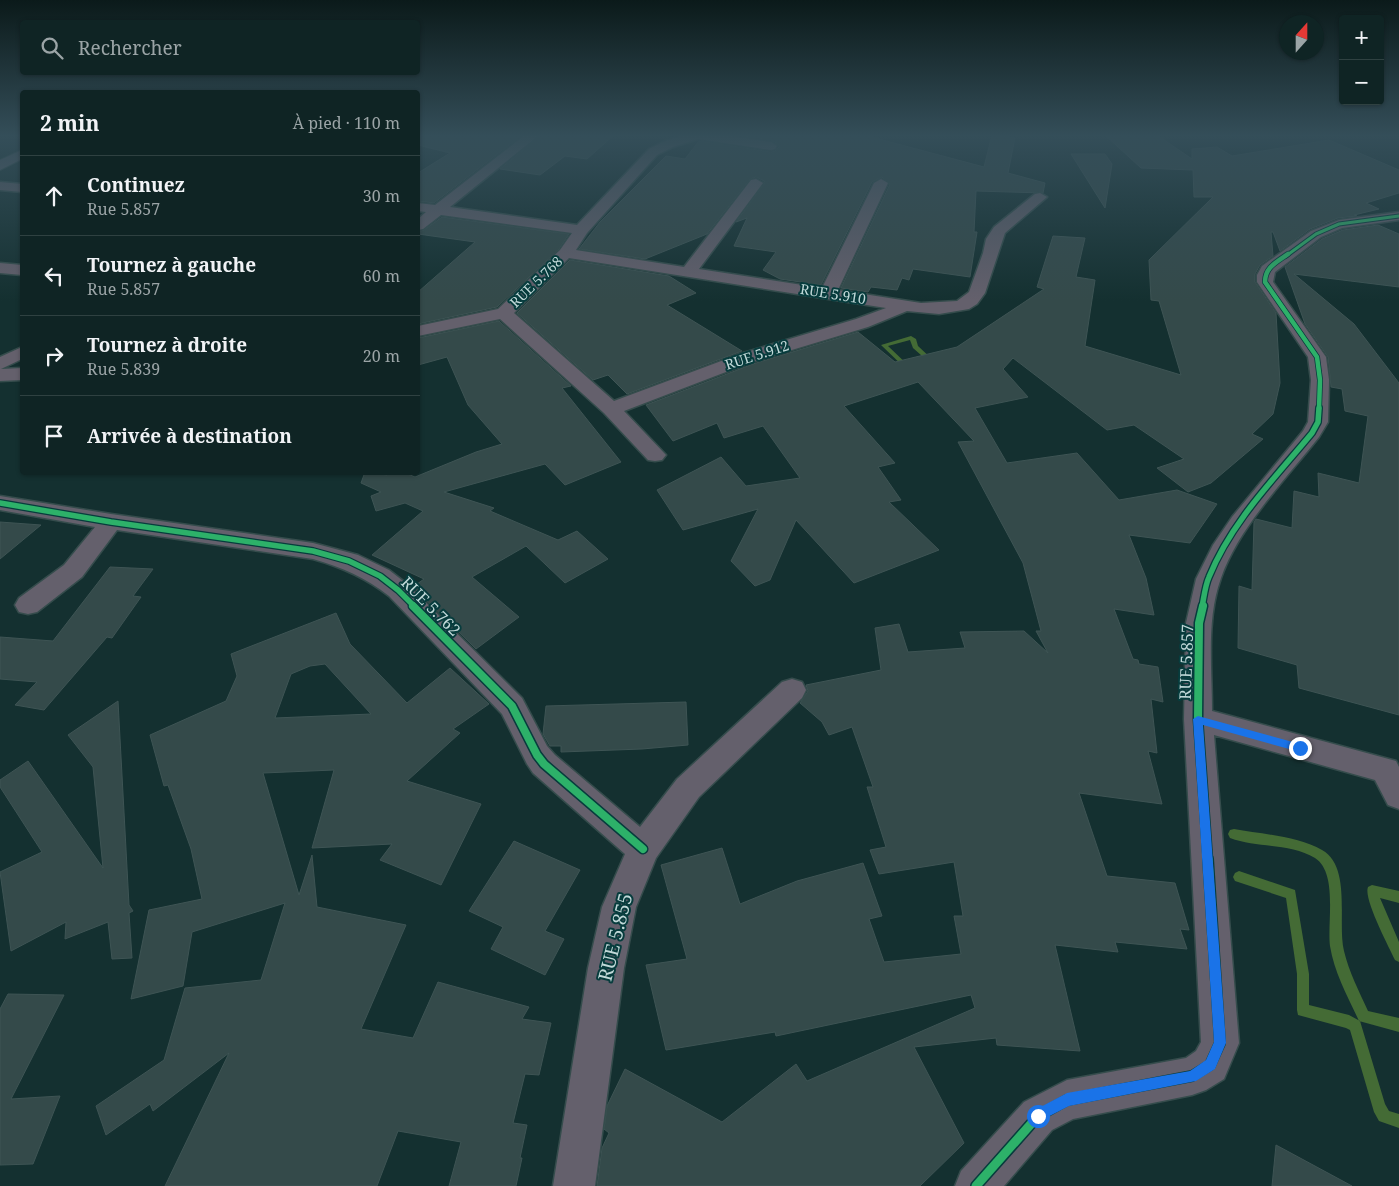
<!DOCTYPE html>
<html lang="fr">
<head>
<meta charset="utf-8">
<style>
  :root { --surface:#0f2424; --page:#1d3031; --text:#f1f3f6; --muted:#9ba4a6; --line:#2f4141 }
  body { margin:0; font-family:"Noto Serif",serif; background:var(--page); color:var(--text) }
  .controls { position:absolute; right:15px; top:15px; display:grid; overflow:hidden; border-radius:5px; box-shadow:0 1px 4px #0004 }
  .controls button { width:45px; height:45px; display:grid; place-items:center; padding:0; border:0; border-bottom:1px solid var(--line); background:var(--surface); color:var(--text); font:25px sans-serif }
  .compass { position:absolute; left:1279px; top:15px; width:45px; height:45px; border-radius:50%; background:var(--surface); box-shadow:0 1px 4px #0004; rotate:21deg }
  .stop { position:absolute; width:15px; height:15px; margin:-11px; border:4px solid #1a73e8; border-radius:50%; background:#fff }
  .stop.end { background:#1a73e8; border-color:#fff; box-shadow:0 1px 5px #0008 }
  .list { margin:0; padding:0; list-style:none }
  h2 { display:flex; justify-content:space-between; align-items:center; height:65px; margin:0; padding:0 20px; font-size:21px }
  h2 small { font-size:16px; font-weight:400; color:var(--muted) }
  .list li { display:grid; grid-template-columns:32px 1fr auto; gap:15px; align-items:center; box-sizing:border-box; height:80px; padding:0 20px; border-top:1px solid var(--line) }
  .list b { display:block; font-size:19px; white-space:nowrap }
  .list p { margin:0; font-size:16px; white-space:nowrap; color:var(--muted) }
  .list em { font-size:16px; font-style:normal; color:var(--muted) }
  .icon { flex:none; width:28px; height:28px; fill:none; stroke:currentColor; stroke-width:2; stroke-linecap:round; stroke-linejoin:round }
  .map { position:relative; flex:none; width:1399px; height:1186px; overflow:hidden }
  .search { position:absolute; background:var(--surface); box-shadow:0 1px 4px #0004; left:20px; top:20px; width:400px; height:55px; display:flex; align-items:center; gap:12px; box-sizing:border-box; padding:0 18px; border-radius:5px; color:var(--muted); font-size:19px }
  .panel { position:absolute; background:var(--surface); box-shadow:0 1px 4px #0004; left:20px; top:90px; width:400px; height:385px; border-radius:5px }
  .map>svg:first-child { display:block }
  .lines { fill:none; stroke-linecap:round; stroke-linejoin:round }
  .stream { fill:#446b35; fill-rule:evenodd }
  .building { fill:#344a4a; stroke:#3e5454; fill-rule:evenodd }
  .minor-casing { stroke:#354c4c; stroke-width:3 }
  .trunk-casing { stroke:#354c4c; stroke-width:2 }
  .minor { fill:#64606c; fill-rule:evenodd }
  .trunk { fill:#666574; fill-rule:evenodd }
  .cycleway-far4-casing { stroke:#073c3d; stroke-width:5 }
  .cycleway-far3-casing { stroke:#073c3d; stroke-width:6 }
  .cycleway-far2-casing { stroke:#073c3d; stroke-width:8 }
  .cycleway-far1-casing { stroke:#073c3d; stroke-width:11 }
  .cycleway-casing { stroke:#073c3d; stroke-width:12 }
  .cycleway-far4 { stroke:#2db169; stroke-width:3 }
  .cycleway-far3 { stroke:#2db169; stroke-width:4.5 }
  .cycleway-far2 { stroke:#2db169; stroke-width:5.5 }
  .cycleway-far1 { stroke:#2db169; stroke-width:8 }
  .cycleway { stroke:#2db169; stroke-width:9 }
  .route { fill:#1a73e8 }
  .labels { text-anchor:middle; stroke-width:4; stroke-linejoin:round; paint-order:stroke }
  .far-street-label { font-size:14px; fill:#c0d8d8; stroke:#073c3d }
  .street-label { font-size:16px; fill:#c0d8d8; stroke:#073c3d }
  .near-street-label { font-size:19px; fill:#c0d8d8; stroke:#073c3d }
</style>
</head>
<body>
<div class="map">
<svg width="1399" height="1186" viewBox="0 0 1399 1186">
  <rect width="100%" height="100%" fill="#143030"/>
  <g class="lines">
    <path class="stream" d="M911,336L916,339L918,346L934,361V363H930L913,348L910,340L888,346L911,368L908,370L906,369L881,345Z
      M1234,829C1261,834 1298,836 1322,850C1352,867 1337,923 1344,951C1349,972 1359,991 1368,1011L1399,1018V1032L1359,1021C1348,997 1334,972 1330,946C1327,922 1338,873 1315,858C1290,843 1257,848 1230,838L1228,834L1230,830Z
      M1239,871L1295,890L1309,974V1005L1349,1015L1360,1021L1385,1104L1389,1111L1399,1114V1128L1379,1121L1374,1112L1350,1030L1346,1028L1298,1015L1297,1010V974L1286,898L1235,881L1233,877L1235,873Z
      M1372,885L1399,891V903L1380,898L1399,942V962L1395,960C1389,947 1363,898 1368,887Z"/>
  </g>
  <path class="building" d="M418,135H522L434,203L418,201V173L450,153L418,145Z
    M541,135H614L587,159L565,156L540,175L500,169Z
    M737,135H864L984,167L992,135L1015,138L1008,173L1045,183L1043,193L976,191L974,232H977L970,277L913,269L909,280L902,278L897,290L871,287L868,292L841,288L890,184L882,177L872,182L821,285L780,279L763,270L776,252L734,246L747,218L736,222L764,184V181L756,177L750,179L707,234L645,259L579,249L600,222L666,156L685,159L699,141L771,152L775,151L779,147L778,144L771,140Z
    M1105,135H1157L1192,159V149L1217,147L1232,156L1329,140L1399,170V193L1366,203L1379,209L1354,215L1357,216L1338,218L1310,229L1280,251L1273,232H1271L1273,256L1260,265L1255,274V282L1276,313L1280,383L1273,414L1252,434L1263,439L1211,483L1188,492L1157,468L1184,459L1134,425L1107,430L1013,358L1003,369L1028,397L975,408L1007,463L1077,453L1119,500L1177,490L1217,504L1190,543L1129,535L1146,578L1154,615L1114,609L1133,659L1138,660L1139,664L1158,667L1163,702L1151,699L1157,753L1148,751L1162,804L1079,793L1107,876L1175,883L1189,930L1180,929L1187,949L1115,942L1118,952L1055,945L1080,1051L997,1045L996,1038L914,1047L964,1143L920,1186H597L602,1148L609,1133L604,1129L607,1106L625,1069L722,1122L796,1064L807,1081L975,1008L971,995L776,1036L775,1032L666,1050L646,965L687,959L661,865L722,848L740,904L797,881L863,863L882,916L869,919L884,962L961,954L954,916H963L954,862L879,874L870,850L886,847L867,787H873L852,727L829,735L822,722L800,703L808,691L806,685L881,670L875,628L899,624L908,652L965,648L960,632L1024,631L1048,653L1036,631H1041L1023,563L958,442L974,441L918,382L844,406L895,463L878,467L901,500L889,502L939,550L854,583L796,520L770,580L755,586L731,561L758,509L683,530L657,490L721,457L746,486L800,478L763,426L724,438L717,423L673,441L646,405L753,364L858,332L895,362L957,347L1044,289L1037,287L1053,236L1085,238L1076,277L1095,280L1085,346L1181,375L1159,301L1151,300L1149,260L1213,197H1194L1193,170L1141,168Z
    M1071,154H1105L1112,164L1105,208Z
    M442,217L569,234L559,249L497,307L418,324V292L475,242L418,234V232L424,230Z
    M1378,225L1399,234V287L1294,274L1354,324L1399,383V715L1299,688L1297,665L1238,648L1239,586L1252,590L1254,522L1256,519L1292,528L1294,491L1319,497L1318,473L1359,483L1368,416L1345,411L1342,389L1331,387L1328,357L1305,324L1285,267L1322,239L1343,230Z
    M570,260L669,276L696,293L667,305L742,351L627,394L608,375L593,380L517,313Z
    M499,321L571,386L562,388L621,462L565,485L545,464L444,492L494,508L490,511L558,540L577,531L608,559L565,583L526,546L472,577L519,617L476,649L413,587L424,579L372,555L423,511L405,503L376,511L371,496L381,492L361,483L365,472L387,475L390,472H403L415,477L476,452L502,444L468,405L447,357L418,365V338Z
    M0,522L41,525L0,559Z
    M110,567L153,569L133,596L141,597L112,638L107,637L44,710L15,705L37,682L0,679V637L53,641Z
    M336,613L350,644L407,703L450,668L489,704L453,729L460,733L407,781L481,804L441,885L380,860L392,844L312,848L334,770L263,773L299,895L312,855L317,907L406,925L361,1029L413,1038L438,982L529,1007L522,1019L551,1023L539,1075L525,1074L513,1123L527,1125L520,1158H522L516,1186H449L461,1142L398,1131L377,1186H165L229,1053L153,1111L150,1104L106,1135L96,1106L164,1060L185,988L261,980L285,903L192,932L183,986L131,999L149,910L202,899L191,849L168,785L164,786L150,735L226,701L237,676L231,654ZM325,664L371,714L275,718L291,674L310,666Z
    M118,701L129,905L133,911L129,913L132,958L112,959L108,922L65,939L66,922L11,951L0,872L42,852L0,787V780L28,761L103,868L93,767L68,735Z
    M686,702L688,745L642,749L561,752V746H550L543,734L546,706Z
    M514,841L580,870L545,931L564,939L545,975L491,949L503,927L469,911Z
    M8,994L64,995L11,1099L60,1096L33,1164L0,1165V1009Z
    M1276,1145L1352,1186H1272Z"/>
  <g class="lines">
    <defs>
      <path id="minor" d="M525,135H539L450,207L577,225L649,149L665,141L684,135H723L771,142L777,146L775,149L771,150L698,139L673,147L657,155L587,233L576,250L684,267L751,180L756,179L763,183L699,269L822,288L874,183L881,179L888,183L838,290L921,303L957,301L969,292L983,253L986,239L994,227L1035,194L1040,193L1047,197L1005,233L985,293L977,304L969,309L939,314L907,311L868,327L752,362L624,411L666,455L662,460L655,461L648,460L604,413L500,319L418,336V326L498,309L560,250L572,233L441,215L423,229L418,230V219L426,212L418,211V203L435,205ZM569,258L886,308L856,319L740,354L614,401L514,313Z
        M0,182L22,184V192L0,190Z
        M1399,212V220L1342,228L1321,237L1275,272L1273,282L1326,357L1329,380L1328,422L1319,437C1286,479 1238,528 1221,578C1206,619 1212,668 1212,711L1396,761L1399,767V809L1388,805L1375,780L1214,735L1239,1043L1224,1079L1206,1090L1192,1095L1073,1119L1052,1130L1004,1186H955L961,1171L1024,1102L1067,1080L1186,1058L1196,1051L1201,1042L1184,719L1186,623L1196,579L1213,545L1232,517L1303,431L1308,422L1311,380L1308,357L1257,282V275L1262,266L1311,231L1339,220Z
        M0,263L22,265V275L0,273Z
        M22,347V359L1,369L22,368V380L0,381V357Z
        M0,496L111,514L313,543L358,555L389,570L407,584L522,698L547,746L555,755L640,827L677,779L782,682L792,679L802,682L806,690L802,698L699,797L656,858L636,907L624,968L595,1186H553L588,968L602,907L625,854L533,773L527,764L502,714L389,596C366,578 342,567 313,559L117,530L82,577L37,612L28,614L19,612L15,605L19,598L64,565L95,527L0,510Z"/>
      <path id="trunk" d="M22,150V159L0,170V160Z"/>
    </defs>
    <use href="#minor" class="minor-casing"/>
    <use href="#trunk" class="trunk-casing"/>
    <use href="#minor" class="minor"/>
    <use href="#trunk" class="trunk"/>
    <defs>
      <path id="cycleway-far4" d="M1286,256L1316,234L1339,224L1399,216"/>
      <path id="cycleway-far3" d="M1288,254C1277,262 1265,267 1265,282L1317,357L1320,380L1319,409"/>
      <path id="cycleway-far2" d="M0,503L111,522L313,551L349,561L380,576L398,590L415,607
        M1202,607C1204,597 1205,586 1209,577C1231,522 1275,478 1312,433L1318,422L1319,408"/>
      <path id="cycleway-far1" d="M413,606L512,706L537,755L544,764L643,849
        M1203,606L1199,623L1198,719L1208,861"/>
      <path id="cycleway" d="M976,1186L1038,1116L1067,1100L1192,1076L1210,1065L1220,1043L1208,859"/>
    </defs>
    <use href="#cycleway-far4" class="cycleway-far4-casing"/>
    <use href="#cycleway-far3" class="cycleway-far3-casing"/>
    <use href="#cycleway-far2" class="cycleway-far2-casing"/>
    <use href="#cycleway-far1" class="cycleway-far1-casing"/>
    <use href="#cycleway" class="cycleway-casing"/>
    <use href="#cycleway-far4" class="cycleway-far4"/>
    <use href="#cycleway-far3" class="cycleway-far3"/>
    <use href="#cycleway-far2" class="cycleway-far2"/>
    <use href="#cycleway-far1" class="cycleway-far1"/>
    <use href="#cycleway" class="cycleway"/>
  </g>
  <linearGradient id="sky" x2="0" y2="1"><stop stop-color="#0b1a1a"/><stop offset="0.45" stop-color="#344e59"/><stop offset="1" stop-color="#344e59" stop-opacity="0"/></linearGradient>
  <rect width="1399" height="301" fill="url(#sky)"/>
  <path class="route" d="M1198,716L1300,744L1305,748L1300,752L1203,725L1226,1043L1215,1069L1196,1081L1069,1106L1038,1122L1033,1120L1031,1116L1033,1111L1067,1093L1190,1071L1206,1060L1214,1042L1193,719Z"/>
  <g class="labels">
    <g class="far-street-label">
      <text transform="translate(536 282) rotate(-44)" y="5">RUE 5.768</text>
      <text transform="translate(833 294) rotate(9)" y="5">RUE 5.910</text>
      <text transform="translate(757 355) rotate(-18)" y="5">RUE 5.912</text>
    </g>
    <g class="street-label">
      <text transform="translate(431 606) rotate(45)" y="6">RUE 5.762</text>
      <text transform="translate(1186 662) rotate(-88)" y="6">RUE 5.857</text>
    </g>
    <g class="near-street-label">
      <text transform="translate(615 937) rotate(-76)" y="7">RUE 5.855</text>
    </g>
  </g>
</svg>
<div class="controls">
<button>+</button>
<button>−</button>
</div>
<svg class="compass" viewBox="-18 -18 36 36"><path d="M0-13l5 13h-10z" fill="#e53935"/><path d="M0 13l5-13h-10z" fill="#9ba4a6"/></svg>
<div class="stop" style="left:1038px;top:1116px"></div>
<div class="stop end" style="left:1300px;top:748px"></div>
<div class="search"><svg class="icon" aria-label="search" viewBox="0 0 24 24"><circle cx="10" cy="10" r="6"/><path d="M15 15l6 6"/></svg>Rechercher</div>
<section class="panel">
<h2>2 min<small>À pied · 110 m</small></h2>
<ul class="list">
<li><svg class="icon" aria-label="ahead" viewBox="0 0 24 24"><path d="M12 20V5M6 11l6-6 6 6"/></svg><div><b>Continuez</b><p>Rue 5.857</p></div><em>30 m</em></li>
<li><svg class="icon" aria-label="left" viewBox="0 0 24 24"><path d="M17 20v-9H6M10 6l-5 5 5 5"/></svg><div><b>Tournez à gauche</b><p>Rue 5.857</p></div><em>60 m</em></li>
<li><svg class="icon" aria-label="right" viewBox="0 0 24 24"><path d="M7 20v-9h11M14 6l5 5-5 5"/></svg><div><b>Tournez à droite</b><p>Rue 5.839</p></div><em>20 m</em></li>
<li><svg class="icon" aria-label="arrive" viewBox="0 0 24 24"><path d="M6 21V4h12l-3 4 3 4H6"/></svg><div><b>Arrivée à destination</b></div></li>
</ul>
</section>
</div>
</body>
</html>
